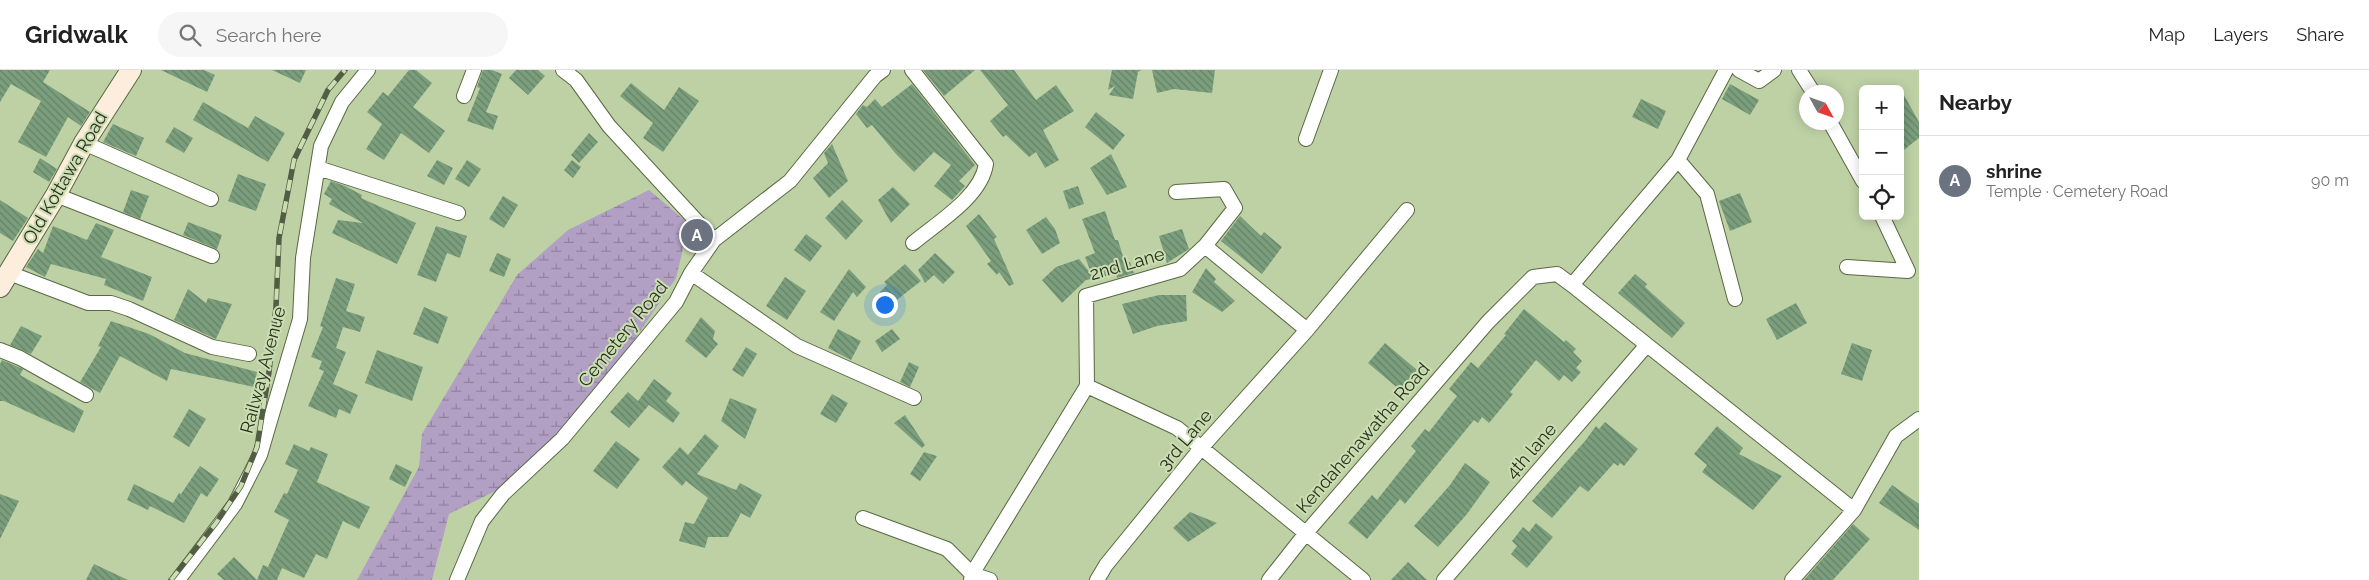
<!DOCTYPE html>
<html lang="en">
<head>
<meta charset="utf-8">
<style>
  :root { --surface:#fff; --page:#f6f6f6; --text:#222; --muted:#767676; --line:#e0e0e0; --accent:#b45309 }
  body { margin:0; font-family:Raleway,sans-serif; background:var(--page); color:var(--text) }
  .controls { position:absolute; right:15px; top:15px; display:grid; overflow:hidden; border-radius:8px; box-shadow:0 2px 12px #0003 }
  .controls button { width:45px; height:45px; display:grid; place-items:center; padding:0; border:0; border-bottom:1px solid var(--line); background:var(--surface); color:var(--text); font:25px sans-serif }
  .compass { position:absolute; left:1799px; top:15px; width:45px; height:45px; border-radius:50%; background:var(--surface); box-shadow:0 2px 12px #0003; rotate:130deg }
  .you { position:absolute; left:884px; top:234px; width:18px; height:18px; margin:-12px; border:4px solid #fff; border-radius:50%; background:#1a73e8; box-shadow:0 0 0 8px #1a73e833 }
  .badge { display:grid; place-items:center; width:32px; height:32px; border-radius:50%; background:var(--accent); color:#fff; font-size:16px; font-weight:700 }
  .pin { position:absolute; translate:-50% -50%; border:2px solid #fff; box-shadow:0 1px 5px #0006 }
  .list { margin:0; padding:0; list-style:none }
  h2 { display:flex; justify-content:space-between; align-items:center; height:65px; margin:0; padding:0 20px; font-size:21px }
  h2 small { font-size:16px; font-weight:400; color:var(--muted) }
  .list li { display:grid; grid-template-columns:32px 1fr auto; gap:15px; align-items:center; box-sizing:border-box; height:90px; padding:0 20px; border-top:1px solid var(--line) }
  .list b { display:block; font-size:19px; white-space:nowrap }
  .list p { margin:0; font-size:16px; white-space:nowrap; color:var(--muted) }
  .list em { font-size:16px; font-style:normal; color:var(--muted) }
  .icon { flex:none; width:28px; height:28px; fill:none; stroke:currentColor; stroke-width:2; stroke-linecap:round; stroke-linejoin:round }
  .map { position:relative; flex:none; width:1919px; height:510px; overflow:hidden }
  header { display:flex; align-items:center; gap:30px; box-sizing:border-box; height:70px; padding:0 25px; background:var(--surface); border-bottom:1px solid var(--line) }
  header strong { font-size:24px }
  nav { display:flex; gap:28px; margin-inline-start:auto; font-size:18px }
  .search { width:350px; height:45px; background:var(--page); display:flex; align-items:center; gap:12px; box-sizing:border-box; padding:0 18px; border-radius:28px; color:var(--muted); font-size:19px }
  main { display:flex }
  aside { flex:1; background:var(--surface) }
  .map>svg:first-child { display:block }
  .wetland { fill:url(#wetland-marsh) }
  .building { fill:url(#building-back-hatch) }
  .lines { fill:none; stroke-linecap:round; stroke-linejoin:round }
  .street-casing { stroke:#596942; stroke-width:16 }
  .secondary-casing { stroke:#596942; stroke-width:22 }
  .street { stroke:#fff; stroke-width:14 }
  .secondary { stroke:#fdeddd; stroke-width:20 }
  .rail-casing { stroke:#535d45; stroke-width:5.5 }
  .rail { stroke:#cbdeb2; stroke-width:4; stroke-dasharray:11; stroke-linecap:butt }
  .labels { text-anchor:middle; stroke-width:4; stroke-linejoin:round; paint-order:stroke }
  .street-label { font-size:18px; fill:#282f1e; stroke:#cbdeb2 }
</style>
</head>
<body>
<header>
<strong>Gridwalk</strong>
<div class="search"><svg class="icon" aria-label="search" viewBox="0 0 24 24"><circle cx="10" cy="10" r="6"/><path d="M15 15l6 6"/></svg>Search here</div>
<nav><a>Map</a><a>Layers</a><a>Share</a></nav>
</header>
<main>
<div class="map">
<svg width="1919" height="510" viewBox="0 0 1919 510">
  <defs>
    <pattern id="wetland-marsh" width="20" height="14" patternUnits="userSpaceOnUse" patternTransform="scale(1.25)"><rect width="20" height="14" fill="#b19fc4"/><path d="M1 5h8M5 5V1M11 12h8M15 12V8" fill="none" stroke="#90829f"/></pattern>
    <pattern id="building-back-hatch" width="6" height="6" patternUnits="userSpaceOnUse" patternTransform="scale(1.25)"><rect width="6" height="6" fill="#7b9f7d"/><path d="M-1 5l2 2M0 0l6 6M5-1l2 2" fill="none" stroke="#658266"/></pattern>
  </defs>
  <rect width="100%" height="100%" fill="#bed1a5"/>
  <path class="wetland" d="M649,120L689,154L676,208L598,324L532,403L449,444L432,510H357L419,397L422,364L517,205L568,160Z"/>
  <path class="building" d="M0,0H50L43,12L90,42L81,56L68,47L46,87L18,72L41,31L11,14L0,32Z
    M161,0H204L215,5L207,22Z
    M272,0H306L300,13Z
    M409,0H416L432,13L413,37L445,61L429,83L401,63L384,90L366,79L382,54L367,42L383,22L388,26Z
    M483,0H492L502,4L486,42L498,46L493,60L467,51L480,18L477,17Z
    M516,0H538L545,6L528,25L509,8Z
    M923,0H975L944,26Z
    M980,0H1014L1036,30L1056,15L1074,41L1043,60L1059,90L1045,98L1036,82L1029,87L1006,65L1003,67L990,51L1008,35Z
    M1112,0H1141L1138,2L1133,29L1109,25L1115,16L1108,20Z
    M1152,0H1215L1212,23L1174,19L1157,23Z
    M631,13L664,40L679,17L699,31L663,82L643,68L653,53L620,26Z
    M912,14L975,95L959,111L965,116L952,130L934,116L951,95L934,82L914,102L896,84L872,55L867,58L856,44L863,35L867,37L875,29L882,37Z
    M1730,14L1759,30L1750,45L1722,29Z
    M1900,18L1919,52V68L1900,83Z
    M1641,29L1666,41L1658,59L1632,47Z
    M203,32L248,58L255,46L285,63L268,92L193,50Z
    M1096,42L1125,65L1113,80L1085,57Z
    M113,54L144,68L136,86L103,72Z
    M174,57L193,68L184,83L165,72Z
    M589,63L598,72L579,93L571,85Z
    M832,74L848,111L829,128L813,108L828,93L824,83Z
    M1111,84L1127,117L1107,125L1090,98Z
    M40,88L57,99L49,112L33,102Z
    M437,90L453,98L444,115L427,106Z
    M467,90L481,99L469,117L455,109Z
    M572,90L581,97L573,108L564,100Z
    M238,104L266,114L256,141L228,131Z
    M331,111L345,116L362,125L361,128L416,153L397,194L332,163L338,150L363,153L329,134L332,129L324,124Z
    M1078,116L1084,134L1069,139L1063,121Z
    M893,117L910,134L891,153L878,130Z
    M131,120L149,126L140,149L123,142Z
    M1740,123L1752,152L1730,161L1719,131Z
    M503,126L518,135L504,158L489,149Z
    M0,130L28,148L13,171L0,163Z
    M842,130L863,151L846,170L825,148Z
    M1105,141L1115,170H1118L1125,193L1130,192L1134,203L1117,208L1116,204L1086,210L1062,233L1042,210L1056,197L1079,189L1092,205L1085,187L1095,183L1082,149Z
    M979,144L997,167L994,169L1014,214L1009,216L999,202L997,205L987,194L991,191L966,156Z
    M1240,146L1261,166L1264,162L1282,177L1262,204L1221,171Z
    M1046,147L1055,159L1060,173L1042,184L1026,160Z
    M188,152L222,165L217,179L183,165Z
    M96,153L114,160L101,187L152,207L143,231L104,215L106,209L51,194L45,207L26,197L38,179L43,183L53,156L87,170Z
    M436,156L467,166L460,188L447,183L436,212L417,205Z
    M1182,159L1189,179L1167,193L1159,166Z
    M806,164L822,176L810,192L794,180Z
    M497,183L511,189L504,207L489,201Z
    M935,183L955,202L943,214L934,205L925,213L918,200Z
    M905,194L921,211L889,236L880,222L887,215L884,212Z
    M1206,198L1216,209L1214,212L1235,231L1222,242L1192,222Z
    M849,199L866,217L857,227L853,222L834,251L820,242Z
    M1635,204L1647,214L1645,217L1685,253L1672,268L1618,223Z
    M785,207L806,221L787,250L766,236Z
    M336,208L355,214L346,241L365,247L360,262L343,257L336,278L346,282L333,314L358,325L350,344L339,339L336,348L308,336L324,301L319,299L322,291L311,287L323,257L320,256Z
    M188,219L206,233L208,228L232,234L216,269L174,250Z
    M1159,225H1186L1187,251L1157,256L1133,264L1122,234Z
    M1796,233L1807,253L1777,270L1766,249Z
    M424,237L448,247L438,274L413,264Z
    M1524,239L1564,272L1566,270L1576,279L1573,282L1582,291L1576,298L1581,302L1572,312L1564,305L1559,311L1536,290L1510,322L1513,324L1489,353L1482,347L1478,353L1474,350L1405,434L1400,429L1367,469L1348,453L1372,425L1377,430L1416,381L1411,376L1425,359L1429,362L1457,326L1449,319L1471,292L1478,298L1506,265L1504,264Z
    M701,247L715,261L713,269L718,274L706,288L685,271Z
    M111,251L149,264L185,283L257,302L254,317L171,299L167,311L120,286L100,323L80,312L101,277L98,276Z
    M21,256L42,266L31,284L10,275Z
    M838,259L861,271L851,290L828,278Z
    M892,259L900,269L882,282L875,271Z
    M1385,273L1417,300L1400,320L1368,293Z
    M1852,273L1872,280L1862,311L1841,304Z
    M746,277L757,284L743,307L732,300Z
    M377,280L423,297L412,331L365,313Z
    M2,290L23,299L20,305L84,341L74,363L4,331H0V294Z
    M909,292L919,297L910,317L900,312Z
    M654,309L672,323L666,331L680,343L673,353L649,335L629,358L610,342L628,322L638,331Z
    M832,324L848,333L836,353L820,344Z
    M730,328L757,339L745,369L721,351Z
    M189,339L206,349L189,377L173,367Z
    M905,345L925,375L922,378L894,353Z
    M1605,352L1638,379L1624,396L1620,393L1618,396L1614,393L1588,422L1580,416L1552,448L1532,431L1585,371L1596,356L1599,359Z
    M1717,356L1743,378L1739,384L1782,406L1753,440L1702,402L1707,395L1694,384Z
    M705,364L719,376L697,404L736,420L740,413L762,425L750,448L741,443L728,467H708L705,478L679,471L685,452L694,454L708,428L686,411L682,416L662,397L680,377L688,385Z
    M616,371L640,389L617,419L593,401Z
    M294,374L309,381L311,377L328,384L317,412L370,437L359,459L343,451L327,489L316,484L304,508L282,498L277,510H224L217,504L234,487L257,510L263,495L268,497L289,450L274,442L284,423L287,424L298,400L285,394Z
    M924,382L937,386L920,411L910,404Z
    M1465,393L1490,412L1467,444L1438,477L1414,456L1450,415Z
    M396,394L412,402L405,417L389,409Z
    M200,396L219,409L207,427L201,423L184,453L150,436L148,440L127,430L134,414L173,433L179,423L181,424Z
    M1892,415L1919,434V460L1879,433Z
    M0,424L19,431L0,469Z
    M1190,442L1217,453L1188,472L1173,458Z
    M1536,453L1553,467L1527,498L1511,484L1517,476L1512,471L1523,457L1529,462Z
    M1853,454L1870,469L1833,510H1804Z
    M1408,492L1427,510H1391Z
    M94,494L128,510H86Z"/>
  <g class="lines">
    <defs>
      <path id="street" d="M912,0L986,94C981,127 938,152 913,173
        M1739,0L1759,11L1774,0
        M1799,0L1813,22
        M464,26L474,0
        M1830,52L1863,111
        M1306,69L1331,0
        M84,73L211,129
        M1678,90L1707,124L1735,229
        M318,98L458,143
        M1176,122L1224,119L1235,138L1205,176
        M56,125L212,186
        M714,170L790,111L875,6L883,0
        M1847,197L1908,201L1882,146
        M9,203L88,233H111L129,239L212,277L249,284
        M691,203L797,276L914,328
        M1572,215L1854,440
        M0,280L20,288L86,325
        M1087,316L1177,358L1363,510
        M863,448L947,479L972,504L990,510
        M178,510L235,434L260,385L300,249L303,188L321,76L342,32L368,0
        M457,510L482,451L503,424L562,369L676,232L691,203L714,170L609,56L576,10L563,0
        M971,510L972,504L1087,316L1086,226L1180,199L1205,176L1307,260
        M1097,510L1106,495L1202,377L1307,260L1407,140
        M1269,510L1306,463L1488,252L1533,207L1557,204L1572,215L1678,90L1726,0
        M1444,510L1646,276
        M1792,510L1854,440L1896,366L1919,349"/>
      <path id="secondary" d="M0,217L56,125L84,73L131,0"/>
    </defs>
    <use href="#street" class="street-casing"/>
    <use href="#secondary" class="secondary-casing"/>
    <use href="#street" class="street"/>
    <use href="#secondary" class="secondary"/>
    <defs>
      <path id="rail" d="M171,510L216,453L241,416L257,377L269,302L276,237L279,168L294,90L328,20L345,0"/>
    </defs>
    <use href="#rail" class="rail-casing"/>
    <use href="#rail" class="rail"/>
  </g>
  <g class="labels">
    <g class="street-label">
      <text transform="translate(65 108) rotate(-60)" y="6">Old Kottawa Road</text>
      <text transform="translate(1127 194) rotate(-16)" y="6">2nd Lane</text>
      <text transform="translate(623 264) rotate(-51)" y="6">Cemetery Road</text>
      <text transform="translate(263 300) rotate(-75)" y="6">Railway Avenue</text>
      <text transform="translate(1363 368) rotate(-49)" y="6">Kendahenawatha Road</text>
      <text transform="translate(1185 370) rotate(-50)" y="6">3rd Lane</text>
      <text transform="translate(1531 381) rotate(-49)" y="6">4th lane</text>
    </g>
  </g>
</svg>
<div class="controls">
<button>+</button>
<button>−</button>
<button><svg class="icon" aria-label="locate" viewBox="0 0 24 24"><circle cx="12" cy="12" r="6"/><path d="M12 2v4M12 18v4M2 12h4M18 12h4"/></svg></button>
</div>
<svg class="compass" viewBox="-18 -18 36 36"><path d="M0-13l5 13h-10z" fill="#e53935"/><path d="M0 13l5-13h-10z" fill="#767676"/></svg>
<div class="you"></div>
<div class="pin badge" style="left:697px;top:165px;background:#6b7280">A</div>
</div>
<aside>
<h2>Nearby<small></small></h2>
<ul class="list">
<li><span class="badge" style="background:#6b7280">A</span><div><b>shrine</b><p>Temple · Cemetery Road</p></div><em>90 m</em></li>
</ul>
</aside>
</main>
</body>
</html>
